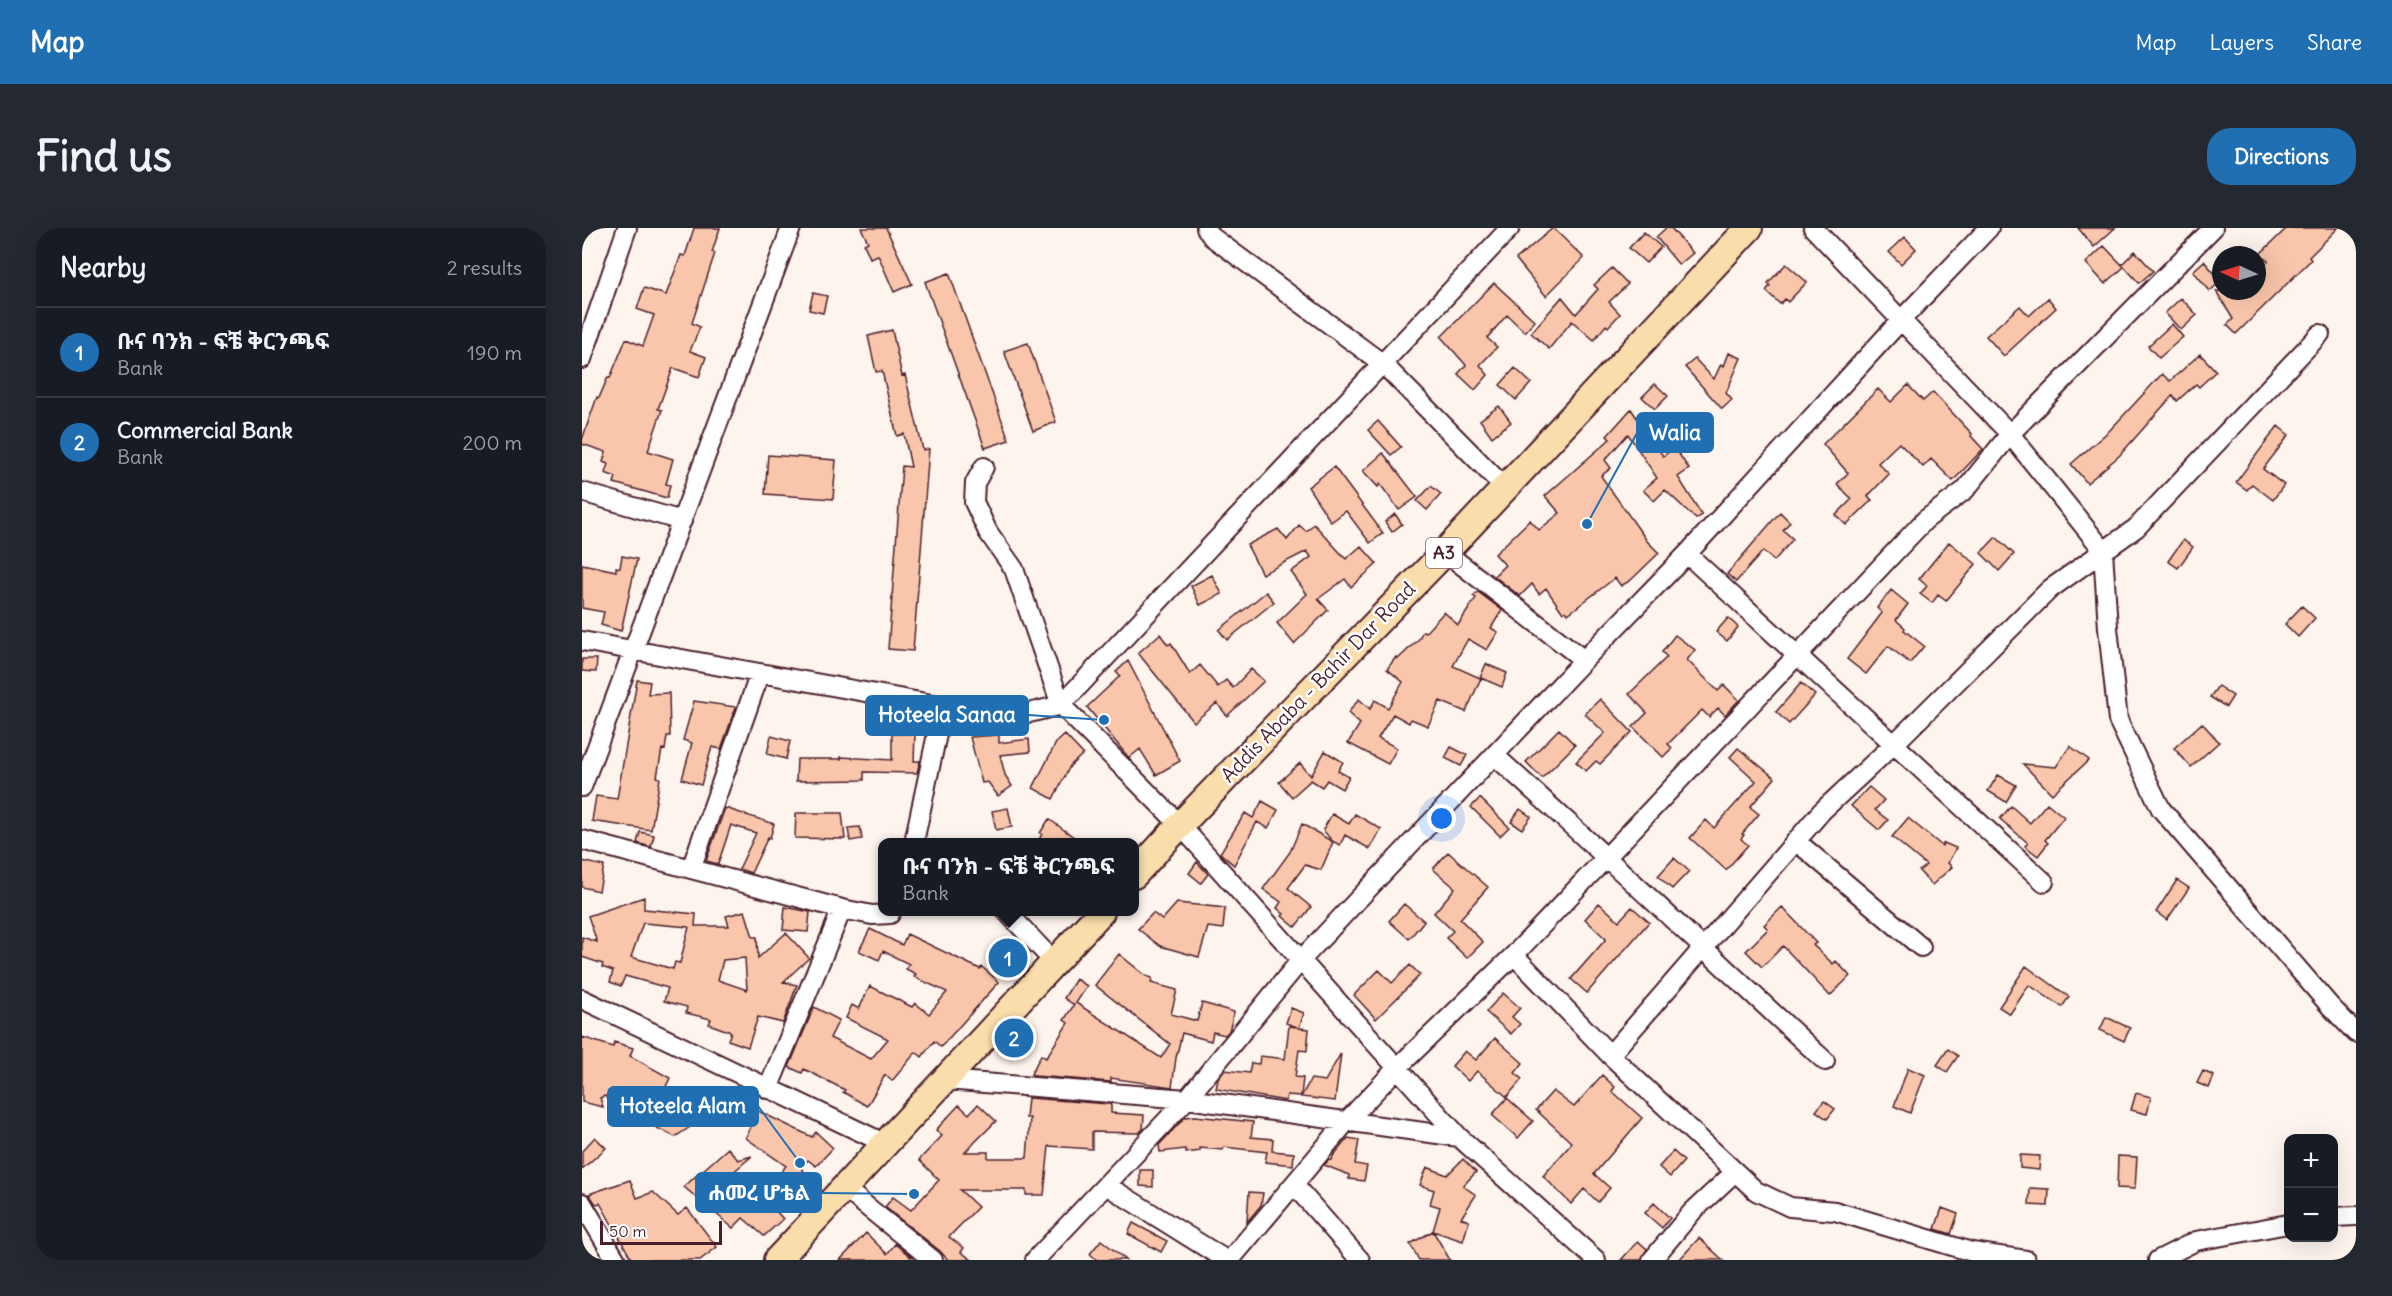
<!DOCTYPE html>
<html lang="en">
<head>
<meta charset="utf-8">
<style>
  :root { --surface:#171b24; --page:#242831; --text:#f1f3f6; --muted:#9ea1a6; --line:#363941; --accent:#1f6fb2 }
  body { margin:0; font-family:Delius,"Noto Sans Ethiopic",sans-serif; background:var(--page); color:var(--text) }
  .controls { position:absolute; right:18px; bottom:18px; display:grid; overflow:hidden; border-radius:12px; box-shadow:0 6px 24px #0002 }
  .controls button { width:54px; height:54px; display:grid; place-items:center; padding:0; border:0; border-bottom:2px solid var(--line); background:var(--surface); color:var(--text); font:30px sans-serif }
  .compass { position:absolute; left:1630px; top:18px; width:54px; height:54px; border-radius:50%; background:var(--surface); box-shadow:0 6px 24px #0002; rotate:274deg }
  .scale { position:absolute; left:18px; bottom:15px; width:122px; box-sizing:border-box; padding-left:6px; border:3px solid #4a1f2b; border-top:0; font-size:16px; line-height:21px; white-space:nowrap; color:#4a1f2b; -webkit-text-stroke:4px #fff; paint-order:stroke }
  .you { position:absolute; left:860px; top:591px; width:21px; height:21px; margin:-15px; border:4px solid #fff; border-radius:50%; background:#1a73e8; box-shadow:0 0 0 9px #1a73e833 }
  .badge { display:grid; place-items:center; width:39px; height:39px; border-radius:50%; background:var(--accent); color:#fff; font-size:20px; font-weight:700 }
  .pin { position:absolute; translate:-50% -50%; border:3px solid #fff; box-shadow:0 2px 6px #0006 }
  .popup { position:absolute; left:296px; top:610px; width:261px; height:78px; box-sizing:border-box; display:grid; place-content:center; border-radius:12px; background:var(--surface); filter:drop-shadow(0 2px 4px #0005); font-size:20px; white-space:nowrap; color:var(--muted) }
  .popup b { font-size:22px; color:var(--text) }
  .popup::after { content:''; position:absolute; left:50%; top:100%; margin-left:-12px; border:12px solid transparent; border-top-color:var(--surface) }
  .list { margin:0; padding:0; list-style:none }
  h2 { display:flex; justify-content:space-between; align-items:center; height:78px; margin:0; padding:0 24px; font-size:26px }
  h2 small { font-size:20px; font-weight:400; color:var(--muted) }
  .list li { display:grid; grid-template-columns:39px 1fr auto; gap:18px; align-items:center; box-sizing:border-box; height:90px; padding:0 24px; border-top:2px solid var(--line) }
  .list b { display:block; font-size:22px; white-space:nowrap }
  .list p { margin:0; font-size:20px; white-space:nowrap; color:var(--muted) }
  .list em { font-size:20px; font-style:normal; color:var(--muted) }
  .map { position:relative; flex:none; width:1774px; height:1032px; overflow:hidden; border-radius:24px }
  header { display:flex; align-items:center; gap:36px; box-sizing:border-box; height:84px; padding:0 30px; background:var(--accent); color:#fff }
  header strong { font-size:28px }
  nav { display:flex; gap:33px; margin-inline-start:auto; font-size:21px }
  .intro { display:flex; align-items:center; justify-content:space-between; box-sizing:border-box; height:144px; padding:0 36px }
  h1 { margin:0; font-size:42px }
  .button { padding:15px 27px; border-radius:24px; background:var(--accent); color:#fff; font-size:21px; font-weight:700 }
  main { display:flex; gap:36px; padding:0 36px }
  aside { flex:1; background:var(--surface); border-radius:24px; box-shadow:0 6px 24px #0002 }
  .map>svg:first-child { display:block }
  .building { fill:#fac6ab; stroke:#4a1f2b; stroke-width:1.5; fill-rule:evenodd }
  .lines { fill:none; stroke-linecap:round; stroke-linejoin:round }
  .minor-casing { stroke:#4a1f2b; stroke-width:22 }
  .highway-casing { stroke:#4a1f2b; stroke-width:30 }
  .minor { stroke:#fff; stroke-width:18 }
  .highway { stroke:#f9deab; stroke-width:26 }
  .labels { text-anchor:middle; stroke-width:5; stroke-linejoin:round; paint-order:stroke }
  .shield { fill:#fff; stroke:#80626b; stroke-width:1.5 }
  .shield-label { font-size:18px; font-weight:bold; fill:#4a1f2b }
  .street-label { font-size:20px; fill:#4a1f2b; stroke:#fff }
  .leader { fill:none; stroke:#1f6fb2; stroke-width:2 }
  .callout-dot { fill:#1f6fb2; stroke:#fff; stroke-width:2 }
  .callout { fill:#1f6fb2; stroke:#1f6fb2; stroke-width:2 }
  .callout-label { font-size:21px; text-anchor:middle; font-weight:bold; fill:#fff }
</style>
</head>
<body>
<header>
<strong>Map</strong>
<nav><a>Map</a><a>Layers</a><a>Share</a></nav>
</header>
<div class="intro"><h1>Find us</h1><a class="button">Directions</a></div>
<main>
<aside>
<h2>Nearby<small>2 results</small></h2>
<ul class="list">
<li><span class="badge">1</span><div><b>ቡና ባንክ - ፍቼ ቅርንጫፍ</b><p>Bank</p></div><em>190 m</em></li>
<li><span class="badge">2</span><div><b>Commercial Bank</b><p>Bank</p></div><em>200 m</em></li>
</ul>
</aside>
<div class="map">
<svg width="1774" height="1032" viewBox="0 0 1774 1032">
  <rect width="100%" height="100%" fill="#fef4ee"/>
  <filter id="ink" filterUnits="userSpaceOnUse"><feTurbulence type="fractalNoise" baseFrequency=".0167" numOctaves="2"/><feDisplacementMap in="SourceGraphic" scale="12" xChannelSelector="R" yChannelSelector="G"/><feConvolveMatrix kernelMatrix="1 2 1 2 8 2 1 2 1" color-interpolation-filters="sRGB"/></filter>
  <g filter="url(#ink)">
    <path class="building" d="M112,0H138L130,24L133,25L110,95L118,99L108,123L124,129L117,149L91,140L76,181L80,182L66,223L91,231L84,256L88,257L85,270L32,255L34,249L23,245L26,236L21,234L24,224L0,216V212L15,169L17,170L26,149L28,150L44,111L61,118L72,87L55,81L62,60L84,67L99,27L103,28Z
      M279,0H304L330,56L312,64L296,27L288,30L282,16L286,14Z
      M971,0L1002,30L964,68L934,31Z
      M1084,0H1089L1111,25L1097,37L1074,9Z
      M1496,0H1533L1512,19Z
      M1705,0H1756L1727,29L1729,32L1654,106L1645,97L1651,91L1634,63H1675V44L1686,33L1678,26Z
      M1062,4L1079,19L1064,35L1047,20Z
      M1323,9L1334,21L1319,36L1307,24Z
      M1522,18L1542,39L1523,56L1504,35Z
      M1553,23L1571,43L1557,55L1540,36Z
      M1622,33L1639,53L1628,63L1611,43Z
      M1204,36L1225,54L1206,74L1203,71L1198,76L1184,63L1188,58L1186,55Z
      M1030,40L1046,56L1027,74L1038,86L1026,99L1024,97L1012,112L990,93L967,121L949,105L980,69L994,86L1016,61L1012,57Z
      M367,45L427,212L403,220L343,54Z
      M912,55L953,93L943,104L925,87L905,110L915,119L898,137L906,147L893,162L876,146L884,137L859,109Z
      M231,65L245,68L241,85L227,82Z
      M1466,70L1474,80L1422,128L1404,108L1438,78L1447,88Z
      M1599,70L1615,87L1599,102L1583,85Z
      M1590,96L1601,109L1577,130L1566,118Z
      M310,102L320,148L323,147L341,222L347,221L331,423L306,421L320,238L329,239L322,206L315,208L300,143L294,144L286,108Z
      M446,115L474,194L451,203L422,123Z
      M1147,125L1159,130L1144,165L1150,172L1140,181L1103,139L1113,131L1132,151L1139,136L1142,138Z
      M1618,126L1634,143L1617,159L1614,156L1595,173L1591,167L1537,228L1505,255L1489,236L1528,202L1580,146L1588,153Z
      M933,140L949,155L934,172L918,157Z
      M1073,156L1086,168L1073,181L1060,169Z
      M1326,157L1341,173L1351,164L1390,206L1389,208L1401,221L1371,253L1349,231L1341,239L1317,215L1296,235L1307,246L1286,268L1290,272L1264,297L1254,287L1270,271L1255,256L1266,245L1241,216L1296,161L1309,174Z
      M917,178L929,194L910,209L898,192Z
      M1049,181L1081,228L1093,220L1107,241L1096,249L1120,287L1114,291L1083,262L1072,273L1061,262L1075,250L1046,206L1023,232L1029,240L1019,248L1065,313L1077,325L1049,352L1039,358L1033,350L986,386L984,383L981,385L964,360L957,366L950,356L938,368L912,348L923,337L913,326L948,292L957,302L978,285L963,268L1028,211L1025,208Z
      M796,193L819,219L809,227L786,202Z
      M1696,198L1707,207L1681,241L1702,257L1691,272L1670,256L1665,262L1654,254Z
      M801,225L835,269L817,282L798,256L796,259L781,243Z
      M186,227L254,232L251,271L183,266Z
      M752,239L801,305L788,315L764,283L749,294L726,259Z
      M849,258L859,266L845,282L835,273Z
      M1198,284L1208,294L1201,302L1211,311L1192,333L1181,323L1154,354L1145,346Z
      M813,286L820,296L810,304L803,294Z
      M732,296L764,331L779,318L795,336L769,359L763,351L736,371L746,382L712,416L695,395L725,366L709,344L729,329L725,323L680,346L665,317L696,301L705,312L717,297L724,303Z
      M1414,309L1432,326L1417,343L1399,325Z
      M1601,312L1611,319L1596,340L1586,333Z
      M1367,314L1394,336L1364,373L1356,367L1350,375L1338,366L1345,358L1337,351Z
      M40,328L55,331L39,403L19,397L22,384L0,380V336L34,343V339L38,340Z
      M630,347L640,366L618,377L609,358Z
      M1309,362L1326,376L1314,392L1323,400L1322,402L1342,418L1328,435L1306,418L1284,446L1265,431L1300,385L1295,380Z
      M684,364L692,374L645,412L637,402Z
      M896,364L920,382L909,400L916,404L905,422L886,411L871,438L898,450L904,436L925,445L920,459L899,450L884,484L858,473L846,498L829,491L827,495L811,486L796,510L815,520L806,536L766,515L778,496L766,485L777,471L788,481L793,472L806,480L821,454L805,441L814,429L816,431L836,412L841,403L844,404L862,384L876,397L894,370L891,368Z
      M1720,378L1733,390L1716,409L1703,396Z
      M1146,390L1156,399L1145,413L1134,404Z
      M578,406L586,417L589,415L608,446L618,437L636,459L644,452L651,460L669,441L682,453L645,488L635,475L612,494L556,425Z
      M1093,407L1113,422L1105,432L1136,463L1142,457L1157,472L1143,487L1136,480L1127,489L1120,482L1086,516L1090,520L1081,529L1051,499L1065,485L1047,466L1085,429L1080,424Z
      M0,431H15L14,444L0,443Z
      M546,433L598,533L574,547L558,521L547,530L505,479L538,448L534,444Z
      M55,452L68,454L66,466L87,465L88,508H85L83,522L80,521L75,549L78,550L69,602L10,593L14,568L35,571Z
      M1219,455L1233,467L1207,496L1194,484Z
      M1636,458L1651,468L1644,479L1628,469Z
      M1018,471L1050,504L1018,536L1014,533L1004,543L994,534L1023,505L1003,486Z
      M112,473L154,479L139,521L130,519L119,557L100,551L110,515L101,512Z
      M1620,495L1637,514L1609,539L1592,520Z
      M977,501L993,517L960,550L944,534Z
      M310,506H333L332,533H338L335,545L282,544V552L214,553L215,531H259V529L310,532Z
      M417,507V515L447,511L448,524L418,527L423,547L430,558L416,568L406,554L400,555L388,509Z
      M483,507L501,526L488,538L471,571L451,560L474,515Z
      M189,508L208,513L204,531L185,526Z
      M1488,518L1507,532L1470,566L1441,536L1474,539Z
      M869,519L885,527L879,538L863,530Z
      M1156,520L1193,550L1168,579L1177,586L1160,606L1162,607L1159,611L1166,617L1144,642L1108,610L1124,592L1132,600L1174,553L1148,529Z
      M743,523L761,534L756,543L767,549L760,561L745,552L740,559L729,552L710,569L697,554L718,535L729,548Z
      M1416,547L1434,557L1424,574L1406,563Z
      M1287,559L1302,572L1293,582L1306,592L1297,602L1269,578Z
      M898,570L927,599L918,608L889,579Z
      M680,573L696,582L686,600L675,594L652,637L638,625L663,585L671,590Z
      M1465,575L1482,589L1463,612L1466,615L1456,628L1443,618L1446,615L1418,591L1429,578L1448,595Z
      M143,580L192,596L188,610L186,609L169,645L157,641L174,605L149,597L136,636L124,633Z
      M426,580L430,599L414,602L410,583Z
      M938,581L949,589L940,601L929,594Z
      M214,585H260L263,611L213,610Z
      M750,586L767,596L773,586L799,601L788,621L763,607L758,617L750,613L741,602Z
      M1326,590L1360,618L1362,615L1374,620L1366,635L1370,639L1350,657L1337,643L1344,637L1310,609Z
      M467,591L500,615H455L460,606L458,605Z
      M720,596L751,614L739,642L723,637L706,660L729,679L713,699L700,688L702,686L695,680L699,674L681,661L708,624Z
      M278,599L280,611L268,613L266,600Z
      M58,604L72,607L69,619L55,615Z
      M866,624L906,659L878,691L901,714L885,730L864,710L871,703L852,685L873,660L851,641Z
      M1092,630L1107,643L1090,661L1076,648Z
      M0,633L22,638L17,663L0,659Z
      M615,634L626,646L619,655L607,645Z
      M1595,652L1607,660L1585,692L1574,684Z
      M62,669V681L114,686L113,698H147L144,688L163,683L171,709H175L176,730L204,705L227,730L201,754L215,757L201,795L176,789L166,819L146,812L149,804L127,796L129,791L104,785L105,779L82,773L86,760L43,748L39,758L28,754L31,743L20,739L21,736L0,729V709L15,714L6,688ZM61,695L107,699L98,735L93,734L91,741L49,729ZM163,730L165,762L136,752L141,732Z
      M595,675L643,680L641,701L626,699L617,729L578,718L556,701L571,685L580,692Z
      M1017,675L1037,693L1050,679L1067,694L1005,765L989,751L1024,711L1003,691Z
      M822,676L842,693L827,711L807,693Z
      M203,679L228,684L226,704L201,702Z
      M1200,679L1234,715L1231,717L1251,736L1254,733L1268,748L1248,768L1201,718L1180,739L1164,723L1186,701L1182,697Z
      M288,701L320,717L325,706L398,741L400,739L417,754L359,819L352,813L340,829L334,824L310,853L303,847L285,878L261,864L263,862L222,841L220,845L207,839L232,779L257,792L248,810L289,831L306,811L264,790L270,777L277,781L288,758L330,779L333,775L347,786L365,764L332,749L334,746L324,741L327,736L301,723L297,732L277,723Z
      M537,726L564,748L570,750L569,755L595,762L589,786L615,793L620,775L652,784L647,803L643,807L631,804L629,813L600,805L594,830L590,859L529,850V854L453,848L449,846L459,827L464,830L486,795L482,792L492,777L482,770L494,751L505,758L494,775L579,830L588,816L513,757Z
      M828,737L838,747L794,791L772,767L797,742L810,755Z
      M1444,738L1487,769L1480,779L1447,757L1428,786L1417,779Z
      M921,765L938,780L930,789L938,796L929,806L904,784Z
      M709,780L722,785L717,800L727,801L725,823L717,822L713,849L721,850L719,868L705,867L704,873L634,861L636,851L643,842L667,845L669,835L677,836L678,828L703,831L707,798L715,799L704,795Z
      M1524,789L1548,800L1542,813L1518,802Z
      M0,809L31,819L32,814L51,820L48,828L88,850L75,877L111,897L93,909L57,891L61,884L35,869L31,880L23,868L18,870L21,879L0,874Z
      M913,810L941,835L933,845L940,851L925,869L895,843L886,853L870,838L883,823L894,832Z
      M1366,821L1376,828L1365,844L1355,837Z
      M759,825L753,873L719,869L729,851L743,853Z
      M1326,840L1343,847L1328,885L1312,878Z
      M1621,843L1632,848L1627,860L1615,855Z
      M1020,847L1033,859L1030,863L1060,890L1012,946L1028,960L1016,974L1002,961L989,976L961,948L990,915L954,882L971,863L992,879Z
      M131,861L230,909L234,904L251,920L234,938L226,932L219,940L226,948L194,983L201,991L182,1008L161,990L151,1000L102,959L116,946L123,944H119L146,920L156,932L170,928L136,957L156,980L177,962L180,966L204,938L164,910L170,896L124,873Z
      M1554,865L1569,869L1565,886L1549,882Z
      M446,870L527,876L529,877V885L562,887L561,901L557,905L510,904V921L467,918L462,967H444V962H378L396,979L367,1009L382,1020L379,1024L390,1032H366L358,1023L303,979L311,969L329,982L357,952L337,932L360,908L354,902L377,877L387,886L396,876L414,893L383,924H406V930H445L448,890H444Z
      M925,870L951,893L936,910L910,887Z
      M1242,873L1253,881L1245,891L1234,883Z
      M613,888L671,894L669,909L691,911L690,923L712,925L711,937L683,934L685,924L642,919L641,922L618,920V923L604,925L603,921L578,924L577,917L603,889Z
      M13,909L24,920L0,941V923Z
      M766,910L777,912L773,936L785,938L782,953L767,951V947L742,937L747,932H750L751,928Z
      M1091,923L1102,933L1088,949L1077,939Z
      M1438,927L1458,928L1457,942L1438,940Z
      M1536,928L1555,929L1553,961L1535,960Z
      M881,931L894,944L881,958L894,967L879,990L887,993L881,1013L851,1003L868,1032H837L828,1016L851,1003L858,979L848,976L852,962L838,957L845,939L865,947Z
      M558,942H571V959L558,958Z
      M48,952L55,970L71,964L96,987L105,980L135,1019L118,1032H50L18,975L14,976L7,966Z
      M1448,960L1467,961L1466,978L1447,977Z
      M667,964L681,965L679,977L665,994Z
      M1072,975L1088,990L1080,1000L1063,985Z
      M1360,980L1376,986L1369,1006L1353,1001Z
      M551,995L585,1013L579,1024L546,1006Z
      M284,1005L305,1026L313,1016L329,1029L327,1032H258Z
      M1117,1010L1141,1032H1097Z
      M519,1012L528,1019L544,1032H515L508,1026Z
      M1056,1013L1065,1021L1059,1032H1039Z"/>
    <g class="lines">
      <defs>
        <path id="minor" d="M624,0L630,9L801,136L923,260
          M1231,0L1428,206L1521,322L1526,400L1536,492L1579,581L1748,778L1774,805
          M0,131L45,0
          M402,239L393,255L392,274L406,304L432,341L479,477L928,0
          M0,264L100,293
          M863,324L1002,432
          M1105,326L1462,654
          M0,413L427,490L479,477L598,597L877,909L1014,1032
          M913,528C1025,628 1133,732 1243,833
          M0,559L209,0
          M0,612L260,681L290,687L308,686L309,684
          M1214,613L1339,719
          M332,614L361,478
          M109,641L178,445
          M425,684L473,735
          M932,727L1028,827L1174,963L1208,979L1253,983L1390,1024L1444,1032
          M0,771L304,916
          M1028,827L1240,583L1311,517L1468,361L1554,300L1738,106
          M363,852L605,871L877,909
          M186,861L260,681
          M524,957L644,1032
          M712,957L778,1032
          M262,960L351,1032
          M0,975L34,1032
          M1752,989L1774,988
          M453,1032L605,871L718,733L1002,432L1105,326L1320,91L1407,0
          M648,1032L765,893L814,841L932,727L1343,292L1383,262L1428,206L1631,0
          M1070,1032L1110,984L1153,944
          M1576,1032L1614,1013L1706,996"/>
        <path id="highway" d="M552,647L598,597L863,324L1167,0
          M195,1032L519,684"/>
      </defs>
      <use href="#minor" class="minor-casing"/>
      <use href="#highway" class="highway-casing"/>
      <use href="#minor" class="minor"/>
      <use href="#highway" class="highway"/>
    </g>
  </g>
  <g class="labels">
    <rect class="shield" x="844" y="310" width="36" height="30" rx="4.5"/>
    <g class="shield-label">
      <text x="862" y="331">A3</text>
    </g>
    <g class="street-label">
      <text transform="translate(736 454) rotate(-46)" y="7">Addis Ababa - Bahir Dar Road</text>
    </g>
  </g>
  <path class="leader" d="M1005 296L1055 205M522 492L446 487M218 935L176 878M332 966L239 965"/>
  <g class="callout-dot">
    <circle cx="1005" cy="296" r="6"/>
    <circle cx="522" cy="492" r="6"/>
    <circle cx="218" cy="935" r="6"/>
    <circle cx="332" cy="966" r="6"/>
  </g>
  <g class="callout">
    <rect x="1055" y="185" width="76" height="39" rx="6"/>
    <rect x="284" y="468" width="162" height="39" rx="6"/>
    <rect x="26" y="859" width="150" height="39" rx="6"/>
    <rect x="114" y="945" width="125" height="39" rx="6"/>
  </g>
  <g class="callout-label">
    <text x="1093" y="212">Walia</text>
    <text x="365" y="494">Hoteela Sanaa</text>
    <text x="101" y="885">Hoteela Alam</text>
    <text x="177" y="972">ሐመረ ሆቴል</text>
  </g>
</svg>
<div class="controls">
<button>+</button>
<button>−</button>
</div>
<svg class="compass" viewBox="-18 -18 36 36"><path d="M0-13l5 13h-10z" fill="#e53935"/><path d="M0 13l5-13h-10z" fill="#9ea1a6"/></svg>
<div class="scale">50 m</div>
<div class="you"></div>
<div class="pin badge" style="left:426px;top:730px">1</div>
<div class="popup"><b>ቡና ባንክ - ፍቼ ቅርንጫፍ</b>Bank</div>
<div class="pin badge" style="left:432px;top:810px">2</div>
</div>
</main>
</body>
</html>
